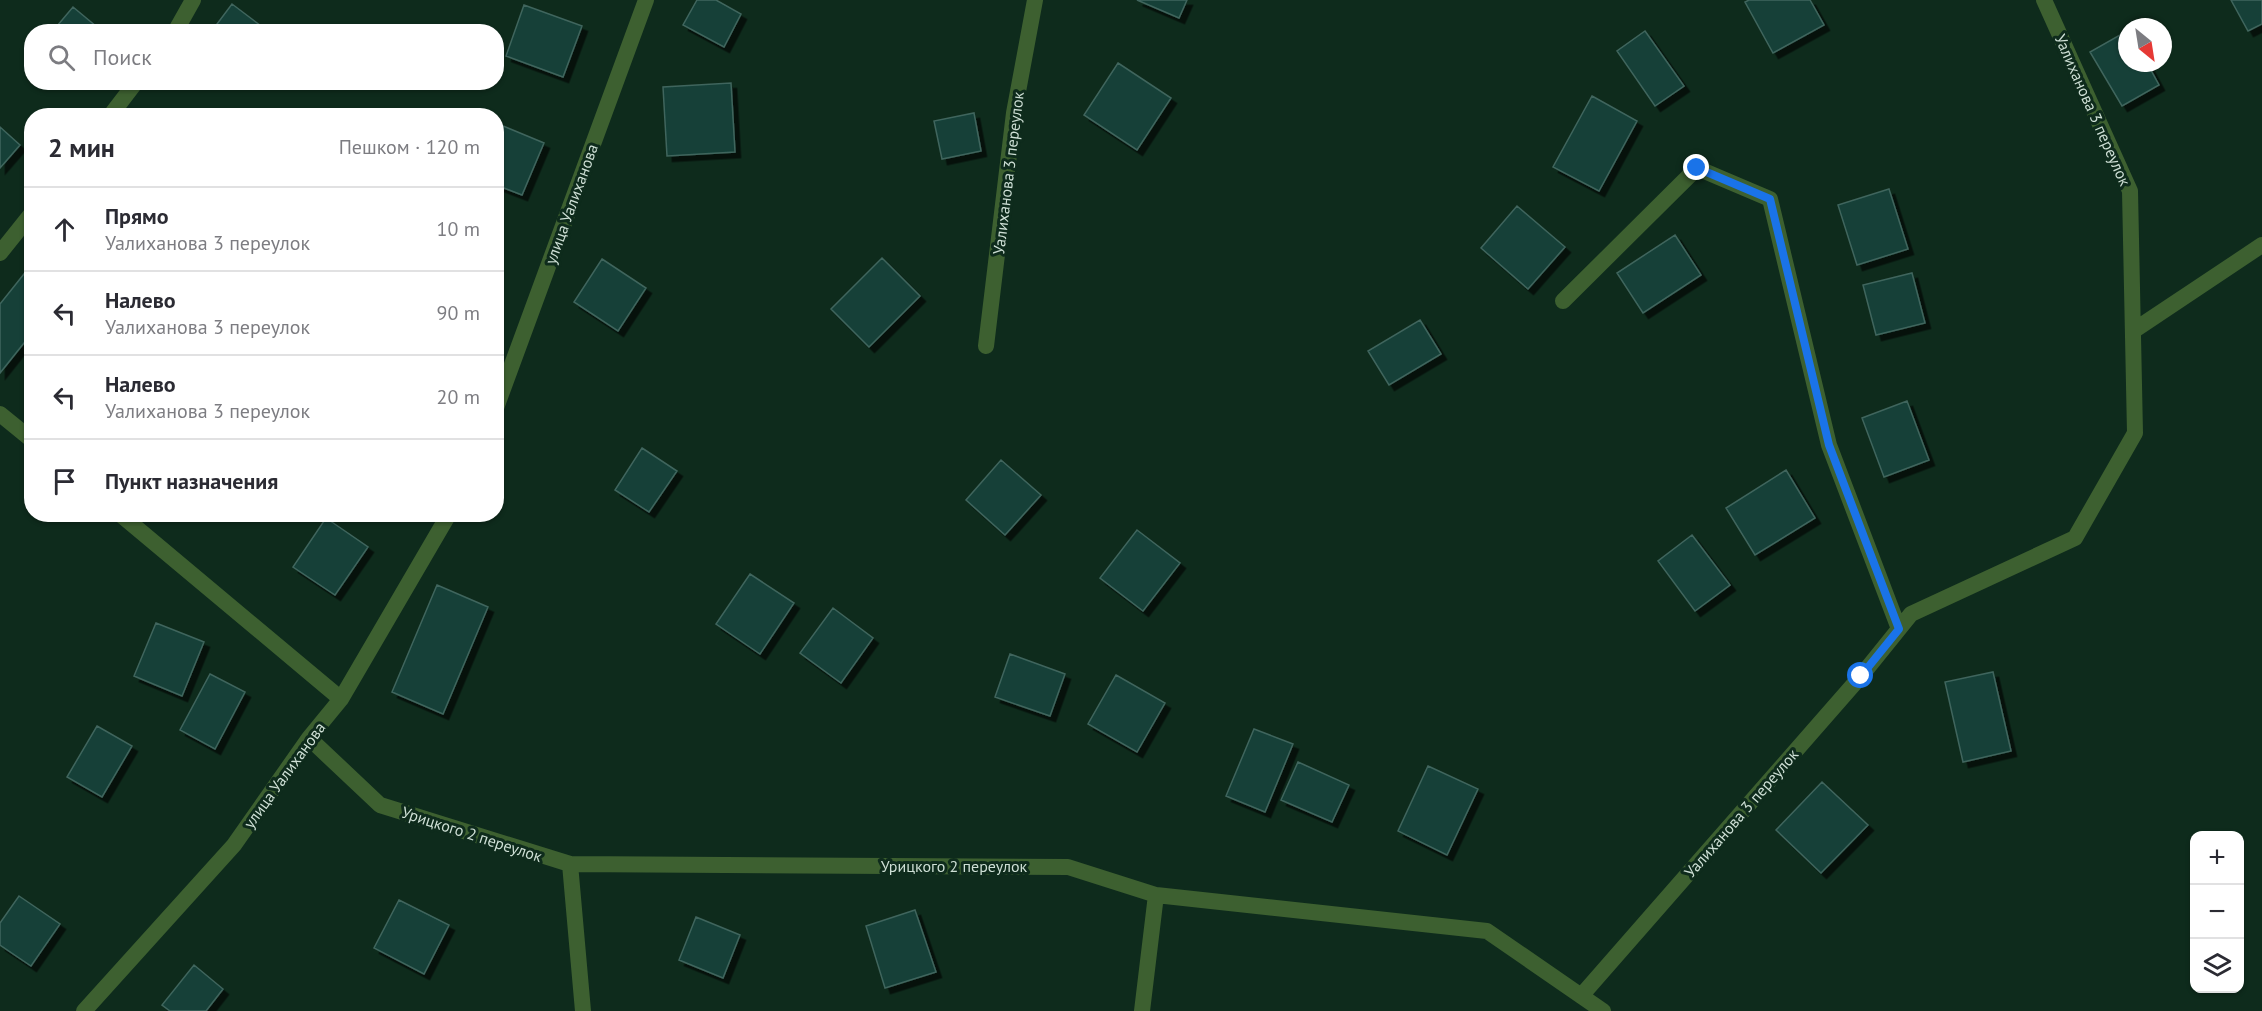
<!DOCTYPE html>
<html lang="ru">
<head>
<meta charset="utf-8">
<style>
  :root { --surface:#fff; --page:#f2f2f3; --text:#2b2b33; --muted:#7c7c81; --line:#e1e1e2 }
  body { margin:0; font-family:"PT Sans",sans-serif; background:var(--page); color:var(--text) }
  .controls { position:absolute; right:18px; bottom:18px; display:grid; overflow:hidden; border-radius:12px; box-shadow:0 2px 4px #0004 }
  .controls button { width:54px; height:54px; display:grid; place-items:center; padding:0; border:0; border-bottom:2px solid var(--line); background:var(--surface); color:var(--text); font:30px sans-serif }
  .compass { position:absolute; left:2118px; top:18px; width:54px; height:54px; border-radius:50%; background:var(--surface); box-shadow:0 2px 4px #0004; rotate:150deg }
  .stop { position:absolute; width:18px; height:18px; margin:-14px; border:4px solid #1a73e8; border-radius:50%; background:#fff }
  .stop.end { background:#1a73e8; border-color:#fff; box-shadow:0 2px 6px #0008 }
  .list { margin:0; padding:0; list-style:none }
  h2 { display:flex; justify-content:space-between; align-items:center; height:78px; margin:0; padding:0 24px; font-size:26px }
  h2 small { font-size:20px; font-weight:400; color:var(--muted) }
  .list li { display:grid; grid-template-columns:39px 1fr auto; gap:18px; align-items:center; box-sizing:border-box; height:84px; padding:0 24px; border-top:2px solid var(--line) }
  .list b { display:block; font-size:22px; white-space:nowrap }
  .list p { margin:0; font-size:20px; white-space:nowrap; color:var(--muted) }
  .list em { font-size:20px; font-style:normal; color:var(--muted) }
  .icon { flex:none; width:33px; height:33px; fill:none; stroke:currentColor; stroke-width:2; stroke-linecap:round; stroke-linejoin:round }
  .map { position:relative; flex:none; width:2262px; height:1011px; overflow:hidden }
  .search { position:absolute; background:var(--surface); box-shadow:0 2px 4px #0004; left:24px; top:24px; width:480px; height:66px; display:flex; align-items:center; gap:15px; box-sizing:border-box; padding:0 21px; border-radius:24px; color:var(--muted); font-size:22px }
  .panel { position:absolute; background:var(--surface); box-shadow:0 2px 4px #0004; left:24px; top:108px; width:480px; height:414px; border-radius:24px }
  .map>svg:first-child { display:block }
  .building { fill:#134139; stroke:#40655d; stroke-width:1.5; filter:url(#shadow) }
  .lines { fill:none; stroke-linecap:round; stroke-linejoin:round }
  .minor { stroke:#3d6030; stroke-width:16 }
  .route { stroke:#1a73e8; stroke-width:8 }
  .labels { text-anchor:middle; stroke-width:6; stroke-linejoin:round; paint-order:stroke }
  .street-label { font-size:16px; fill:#cedfd5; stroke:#0e2b1c }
</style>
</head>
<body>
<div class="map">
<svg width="2262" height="1011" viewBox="0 0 2262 1011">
  <defs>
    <filter id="shadow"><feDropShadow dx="5.5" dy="5.5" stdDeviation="0" flood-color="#0009"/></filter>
  </defs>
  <rect width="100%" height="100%" fill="#0e2b1c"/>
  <path class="building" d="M697,0H716L741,14L724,47L683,25Z
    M1137,0H1187L1179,18Z
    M1749,0H1810L1824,25L1773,53L1745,2Z
    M2231,0H2262V24L2248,31Z
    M232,4L269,32H211Z
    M524,5L582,26L563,77L506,56Z
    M73,7L103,32H52Z
    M1645,31L1684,86L1655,106L1617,51Z
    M2127,31V63H2147L2159,85L2122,106L2090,52Z
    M1118,63L1171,98L1137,150L1084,115Z
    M731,83L735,152L667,156L663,87Z
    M1592,96L1637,121L1599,191L1553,167Z
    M974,113L981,151L942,159L934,121Z
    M496,123L544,143L522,195L496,185Z
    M0,127L20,145L0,168Z
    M1889,189L1908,249L1857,265L1838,205Z
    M1517,206L1565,247L1528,289L1481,248Z
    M1675,235L1701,275L1643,313L1617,273Z
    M882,258L920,296L869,347L831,309Z
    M602,259L646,288L618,331L574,302Z
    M32,264V333L0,373V304Z
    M1912,273L1925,323L1876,335L1863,285Z
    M1420,320L1441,354L1389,385L1368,351Z
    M1907,401L1929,460L1884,477L1862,418Z
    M642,448L677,471L649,512L615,490Z
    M1001,460L1041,495L1005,535L966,500Z
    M1786,470L1815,518L1755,555L1726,508Z
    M326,518L368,547L335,595L293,567Z
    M1137,530L1180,563L1143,611L1100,578Z
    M1692,535L1730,585L1695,611L1658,561Z
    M750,574L794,603L760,654L716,624Z
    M437,585L488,607L443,714L392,692Z
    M833,608L873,638L841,683L800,653Z
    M156,623L204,642L182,696L134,676Z
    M1010,654L1065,674L1050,716L995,697Z
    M1993,672L2011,751L1963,762L1945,682Z
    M210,674L245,692L215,749L180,730Z
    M1116,675L1165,703L1137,752L1088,724Z
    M97,726L132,746L102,797L67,777Z
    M1254,729L1293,744L1265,812L1226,796Z
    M1298,762L1349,785L1332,822L1281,800Z
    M1428,766L1478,789L1447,855L1398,831Z
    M1822,782L1868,825L1821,873L1776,830Z
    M19,896L60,924L31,966L0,945V923Z
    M399,900L449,925L424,974L374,948Z
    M915,910L936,972L885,988L866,926Z
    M696,917L740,935L723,978L679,960Z
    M194,965L223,989L206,1011H170L162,1005Z"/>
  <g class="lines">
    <path class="minor" d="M175,32L193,0
      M110,116L136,82
      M0,253L32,213
      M1563,301L1697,168L1770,199L1829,445L1899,629
      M2133,331L2262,245
      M986,346L1014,113L1035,0
      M496,408L646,0
      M0,414L32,440
      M120,514L341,699
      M309,738L380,805L570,864L1068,867L1156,895L1487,931L1603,1011
      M570,864L583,1011
      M1581,996L1861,676L1911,614L2075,538L2135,433L2130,191L2044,0
      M84,1011L234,845L309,738L341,699L449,514
      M1142,1011L1156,895"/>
  </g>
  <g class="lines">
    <path class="route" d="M1697,168L1770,199L1829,445L1899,629L1861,676"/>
  </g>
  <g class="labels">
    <g class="street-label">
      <text transform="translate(2093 110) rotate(66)" y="6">Уалиханова 3 переулок</text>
      <text transform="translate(1008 173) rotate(-83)" y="6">Уалиханова 3 переулок</text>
      <text transform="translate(571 204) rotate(-70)" y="6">улица Уалиханова</text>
      <text transform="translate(284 775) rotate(-54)" y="6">улица Уалиханова</text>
      <text transform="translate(1741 813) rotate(-49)" y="6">Уалиханова 3 переулок</text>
      <text transform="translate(472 834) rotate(18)" y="6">Урицкого 2 переулок</text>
      <text x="954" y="872">Урицкого 2 переулок</text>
    </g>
  </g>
</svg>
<div class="controls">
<button>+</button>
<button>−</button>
<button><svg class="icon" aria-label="layers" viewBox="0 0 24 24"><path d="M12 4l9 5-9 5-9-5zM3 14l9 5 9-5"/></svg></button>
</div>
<svg class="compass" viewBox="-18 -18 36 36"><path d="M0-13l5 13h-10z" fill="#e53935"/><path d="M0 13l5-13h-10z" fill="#7c7c81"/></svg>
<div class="stop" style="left:1861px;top:676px"></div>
<div class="stop end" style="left:1697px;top:168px"></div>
<div class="search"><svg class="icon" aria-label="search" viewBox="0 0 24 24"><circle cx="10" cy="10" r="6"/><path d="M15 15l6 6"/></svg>Поиск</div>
<section class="panel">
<h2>2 мин<small>Пешком · 120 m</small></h2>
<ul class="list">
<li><svg class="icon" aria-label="ahead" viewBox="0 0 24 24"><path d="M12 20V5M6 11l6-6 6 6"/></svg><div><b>Прямо</b><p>Уалиханова 3 переулок</p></div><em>10 m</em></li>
<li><svg class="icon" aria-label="left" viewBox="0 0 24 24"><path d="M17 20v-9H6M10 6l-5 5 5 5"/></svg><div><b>Налево</b><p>Уалиханова 3 переулок</p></div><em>90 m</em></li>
<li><svg class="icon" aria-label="left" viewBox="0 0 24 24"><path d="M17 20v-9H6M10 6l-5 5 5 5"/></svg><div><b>Налево</b><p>Уалиханова 3 переулок</p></div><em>20 m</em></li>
<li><svg class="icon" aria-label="arrive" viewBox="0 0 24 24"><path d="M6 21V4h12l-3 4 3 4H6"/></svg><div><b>Пункт назначения</b></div></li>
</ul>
</section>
</div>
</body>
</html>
